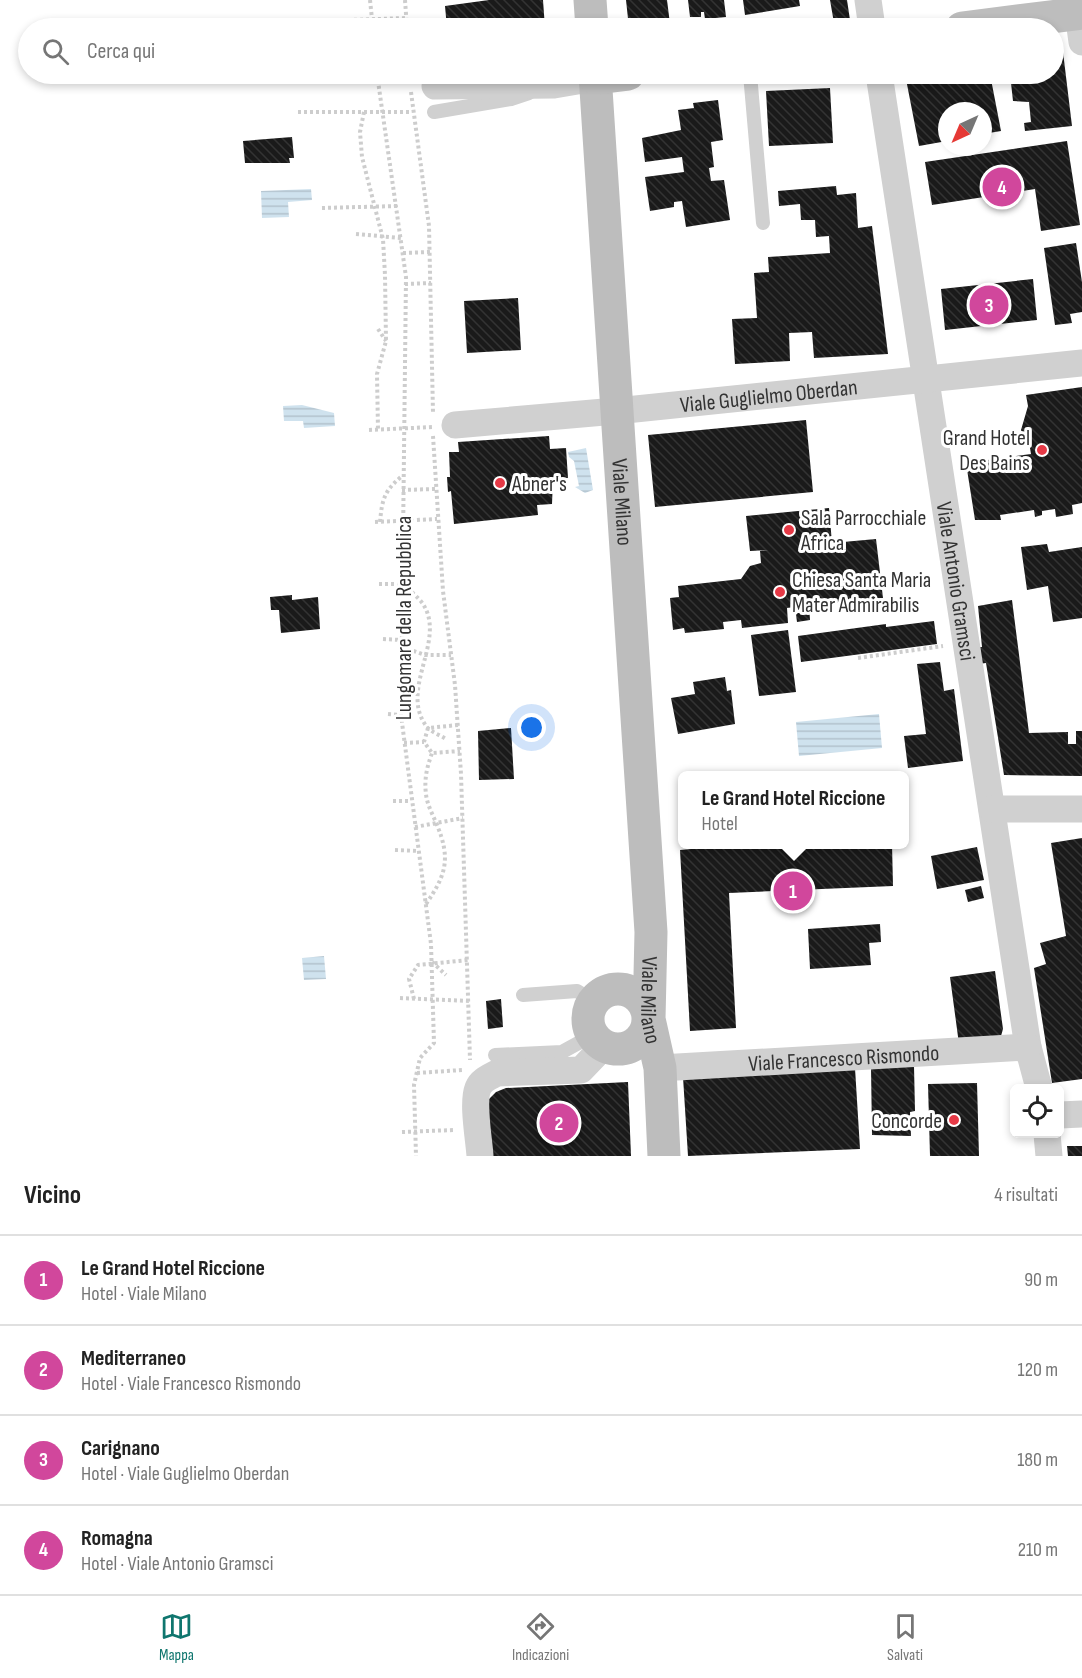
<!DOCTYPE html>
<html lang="it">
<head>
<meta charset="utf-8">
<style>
  :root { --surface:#fff; --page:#f2f2f2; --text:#222; --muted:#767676; --line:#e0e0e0; --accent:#0f766e }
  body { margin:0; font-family:"Sofia Sans Condensed",sans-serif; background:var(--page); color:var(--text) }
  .controls { position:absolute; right:18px; bottom:18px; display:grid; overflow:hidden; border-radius:9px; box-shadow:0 3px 9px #0003 }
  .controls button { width:54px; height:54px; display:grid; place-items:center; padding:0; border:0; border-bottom:2px solid var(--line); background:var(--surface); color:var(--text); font:30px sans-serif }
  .compass { position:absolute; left:938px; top:102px; width:54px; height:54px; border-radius:50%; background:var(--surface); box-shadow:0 3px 9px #0003; rotate:224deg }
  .you { position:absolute; left:532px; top:728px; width:21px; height:21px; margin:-15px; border:4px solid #fff; border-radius:50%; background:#1a73e8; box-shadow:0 0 0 9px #1a73e833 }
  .badge { display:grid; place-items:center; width:39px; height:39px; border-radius:50%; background:var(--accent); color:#fff; font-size:20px; font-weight:700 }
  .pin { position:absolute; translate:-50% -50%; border:3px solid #fff; box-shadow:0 2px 6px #0006 }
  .popup { position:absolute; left:678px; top:771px; width:231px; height:78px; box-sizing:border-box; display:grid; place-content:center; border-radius:9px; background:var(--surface); filter:drop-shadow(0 2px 4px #0005); font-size:20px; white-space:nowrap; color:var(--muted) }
  .popup b { font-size:22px; color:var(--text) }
  .popup::after { content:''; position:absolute; left:50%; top:100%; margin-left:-12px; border:12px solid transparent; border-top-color:var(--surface) }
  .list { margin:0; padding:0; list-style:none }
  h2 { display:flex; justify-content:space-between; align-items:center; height:78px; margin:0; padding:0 24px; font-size:26px }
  h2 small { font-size:20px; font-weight:400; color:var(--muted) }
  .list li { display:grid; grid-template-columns:39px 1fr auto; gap:18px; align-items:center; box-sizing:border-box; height:90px; padding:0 24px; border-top:2px solid var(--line) }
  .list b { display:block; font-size:22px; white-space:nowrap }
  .list p { margin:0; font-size:20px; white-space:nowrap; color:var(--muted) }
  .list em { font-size:20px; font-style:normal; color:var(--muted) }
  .icon { flex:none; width:33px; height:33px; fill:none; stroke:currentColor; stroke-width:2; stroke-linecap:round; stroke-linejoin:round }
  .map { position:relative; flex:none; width:1082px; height:1156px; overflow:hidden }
  .search { position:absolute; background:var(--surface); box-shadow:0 3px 9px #0003; left:18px; right:18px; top:18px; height:66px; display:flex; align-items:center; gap:15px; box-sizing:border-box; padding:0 21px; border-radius:33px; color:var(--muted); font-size:22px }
  .sheet { height:438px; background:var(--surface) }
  nav { display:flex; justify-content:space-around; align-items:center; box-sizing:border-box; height:84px; border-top:2px solid var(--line); background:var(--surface); font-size:16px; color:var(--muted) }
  nav a { display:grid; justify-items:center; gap:3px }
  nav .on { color:var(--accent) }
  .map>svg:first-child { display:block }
  .water { fill:url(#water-rules) }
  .building { fill:url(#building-back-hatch) }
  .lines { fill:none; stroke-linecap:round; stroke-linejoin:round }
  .path { stroke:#cdcdcd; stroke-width:4; stroke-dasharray:3 3; stroke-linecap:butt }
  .lane { stroke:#d0d0d0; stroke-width:14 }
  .street { stroke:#d0d0d0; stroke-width:27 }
  .secondary { stroke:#bdbdbd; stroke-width:33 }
  .poi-dot { fill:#e63946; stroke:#fff; stroke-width:2 }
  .labels { text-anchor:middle; stroke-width:6; stroke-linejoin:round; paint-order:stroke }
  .street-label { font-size:22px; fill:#333; stroke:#fff }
  .poi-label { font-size:22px; fill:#333; stroke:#fff; text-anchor:start }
</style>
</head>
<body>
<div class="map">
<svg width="1082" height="1156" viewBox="0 0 1082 1156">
  <defs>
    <pattern id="water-rules" width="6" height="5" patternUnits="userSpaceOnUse" patternTransform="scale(1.5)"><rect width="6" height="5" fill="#cfe2ee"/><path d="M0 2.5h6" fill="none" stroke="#b2c2cd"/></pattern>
    <pattern id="building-back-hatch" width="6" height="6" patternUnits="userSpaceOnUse" patternTransform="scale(1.5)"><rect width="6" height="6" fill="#1a1a1a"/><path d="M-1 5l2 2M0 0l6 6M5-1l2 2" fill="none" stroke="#333"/></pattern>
  </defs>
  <rect width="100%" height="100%" fill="#fff"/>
  <path class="water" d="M311,189L312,200L288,202L289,217L262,218L261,191Z
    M302,405L334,413L335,426L304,428L303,421H284L283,406Z
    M586,448L593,490L585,493L575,487L579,486L574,461L569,457L568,452Z
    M879,714L882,748L799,756L796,722Z
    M324,956L326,979L304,980L302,958Z"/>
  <path class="building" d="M489,0H543L545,28H447L445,6Z
    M626,0H667L670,24L629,28Z
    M688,0H724L726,17L705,19L704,12H701V17H690Z
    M743,0H799L800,6L745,15Z
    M830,0H847L850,20L834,23Z
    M1063,52L1072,126L1025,131L1024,123L1031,122L1029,102L1013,101L1010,74H1054V54Z
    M905,74H990L1001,131L983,134V111H947V141L919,146Z
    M830,88L833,143L769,146L766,91Z
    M718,100L723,140L711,142L714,167L709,168L711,181L724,180L730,220L686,227L682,201L674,202V207L650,211L645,177L684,172L682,157L645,162L642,138L681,130L678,110L694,108L693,103Z
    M292,137L294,158H289L290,163H245L243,141Z
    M1067,141L1080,225L1041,231L1035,189L932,205L925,162Z
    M836,186L837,195L856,193L858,228L872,226L888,354L814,358L812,332L789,333L790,361L735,364L732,319L757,318L754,273L769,272L768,257L830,253L829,236L816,237L815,220H801L800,204L779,206L778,191Z
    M1076,243L1082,282V312L1070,314L1072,323L1055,325L1044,248Z
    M1033,279L1037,320L945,330L941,289Z
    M518,298L521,350L467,353L464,301Z
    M1082,387V503L1072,505L1073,514L1056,517L1055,509L1042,511V515L1035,517L1034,510L1000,515L1001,520H975L966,463L1031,454L1029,442L1024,438L1021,430L1028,406L1026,395Z
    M806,420L813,492L655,507L648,435Z
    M549,436L550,449L566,448L568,478L553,479L552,504L537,505L538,515L454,524L451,491L448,492L447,477H450L449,452H459L458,442Z
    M829,508L832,543L876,539L883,598L809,606L810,620L797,622L795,607L787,608L788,623L742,628L741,620L723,622L724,629L685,633L684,628L673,630L670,598L679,597L678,586L741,579L750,566L761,563L760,551L768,550L750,551L746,516Z
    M1047,544L1049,552L1082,547V618L1053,622L1048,586L1027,590L1021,547Z
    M292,595V600L318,597L320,629L281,633L279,610H271L270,597Z
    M1012,600L1029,733L1068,732V744H1076V731H1082V776L1004,775L986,663L978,664L976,647H982L978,606Z
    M934,621L937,644L801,662L798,636L886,624V627Z
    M788,630L796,692L759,696L751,635Z
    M940,662L944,691L954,689L963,761L908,768L904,736L926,734L917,664Z
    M725,677L727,691L731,690L735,724L678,734L671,698L695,694L693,682Z
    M511,728L514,779L479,780L478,731Z
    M1082,838V1079L1052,1083L1034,968L1046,964L1040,943L1066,936L1051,843Z
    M746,844H892L893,886L729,893L736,1028L690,1031L680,850Z
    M977,847L984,880L937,889L931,856Z
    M981,886L984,898L968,902L965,890Z
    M880,924L881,942L869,943L871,965L810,969L808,929Z
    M995,971L1003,1029L1001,1036L959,1044L950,977Z
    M501,999L503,1027L488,1029L486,1001Z
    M914,1066L915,1111L910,1112L911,1136L872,1135L871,1067Z
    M855,1068L860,1149L688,1156L683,1077Z
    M628,1082L631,1156H490L487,1109L489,1099L496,1092L506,1088Z
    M977,1083L979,1156H930L928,1084Z
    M1067,1146H1082V1156H1068Z"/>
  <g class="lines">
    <path class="path" d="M370,0L373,28
      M405,0L407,28
      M374,20L385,28
      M348,21L350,28
      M294,22L406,18
      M377,74L406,277L401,715L431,944L434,1043L420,1058L414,1085L416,1156
      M411,92L429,226L433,413
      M298,112H411
      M364,112L360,132L362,157L383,239L385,275L386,341L377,374L378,430
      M322,208L397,206
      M356,234L401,238
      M403,253L430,252
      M405,284L431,283
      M378,329L386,341
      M369,430L433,427
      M433,436L443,591L455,685L461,774L470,1060
      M402,490L435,489
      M375,522L437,519
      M380,522C382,500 384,491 401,477
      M379,584H403C409,590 418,597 423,604C447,641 398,690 427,727C431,732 440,735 446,739
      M383,639L402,640
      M402,647L425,655H451
      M858,658L943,646
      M388,714L401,715
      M458,725L428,728L424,742L432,753L460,751
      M404,743L424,742
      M393,801H411
      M415,827L463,818
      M395,850L419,851
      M426,904C446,875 451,859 437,825C433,815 427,805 426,794C424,779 427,767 432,753
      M432,962L446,975
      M400,998L470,1001
      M414,999L409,979L418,965L468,960
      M417,1073L462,1070
      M402,1132L454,1130"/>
    <path class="lane" d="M750,74L763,223
      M434,112L511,99L529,93
      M523,995L577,991L593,1001
      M495,1055L562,1052L593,1035"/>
    <g class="street">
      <path d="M868,0L872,28"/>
      <path d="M1078,13L1082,42"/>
      <path id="s1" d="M879,74L1028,1047L1039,1088"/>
      <path d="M435,86L554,85L595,78"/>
      <path id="s2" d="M455,425L616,411L1082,363"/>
      <path d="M992,809H1082"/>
      <path id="s3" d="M660,1068L1028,1047"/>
      <path d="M1060,1115L1082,1114"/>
      <path d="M1047,1134L1049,1156"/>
      <path d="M480,1156C479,1139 472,1103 478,1088C481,1080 490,1077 497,1073L581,1070L604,1046"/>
    </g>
    <g class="secondary">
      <path d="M590,0L592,28"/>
      <path d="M962,28L1082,13"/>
      <path id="s4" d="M595,74L651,932L649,1019L660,1068L664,1156"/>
      <path d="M595,78L628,74"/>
      <circle cx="618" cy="1019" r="30"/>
    </g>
  </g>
  <g class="poi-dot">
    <circle cx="1042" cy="450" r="6"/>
    <circle cx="500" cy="483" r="6"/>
    <circle cx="789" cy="530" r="6"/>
    <circle cx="780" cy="592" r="6"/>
    <circle cx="954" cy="1120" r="6"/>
  </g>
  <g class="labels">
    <g class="street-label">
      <text dy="8" stroke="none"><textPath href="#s2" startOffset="315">Viale Guglielmo Oberdan</textPath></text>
      <text dy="8" stroke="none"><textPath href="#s4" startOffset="429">Viale Milano</textPath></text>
      <text dy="8" stroke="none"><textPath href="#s1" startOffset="513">Viale Antonio Gramsci</textPath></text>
      <text transform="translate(403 618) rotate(-90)" y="8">Lungomare della Repubblica</text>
      <text dy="8" stroke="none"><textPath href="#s4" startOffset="928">Viale Milano</textPath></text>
      <text dy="8" stroke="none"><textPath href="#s3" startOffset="184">Viale Francesco Rismondo</textPath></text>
    </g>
    <g class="poi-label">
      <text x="1030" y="445" text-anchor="end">Grand Hotel<tspan x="1030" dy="25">Des Bains</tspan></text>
      <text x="512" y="491">Abner's</text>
      <text x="801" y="525">Sala Parrocchiale<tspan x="801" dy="25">Africa</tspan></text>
      <text x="792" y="587">Chiesa Santa Maria<tspan x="792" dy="25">Mater Admirabilis</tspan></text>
      <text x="942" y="1128" text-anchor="end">Concorde</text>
    </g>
  </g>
</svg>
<div class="controls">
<button><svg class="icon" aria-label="locate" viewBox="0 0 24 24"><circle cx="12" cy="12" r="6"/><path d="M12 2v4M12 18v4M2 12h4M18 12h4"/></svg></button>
</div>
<svg class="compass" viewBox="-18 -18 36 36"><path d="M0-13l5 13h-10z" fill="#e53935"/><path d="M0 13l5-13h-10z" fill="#767676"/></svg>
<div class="you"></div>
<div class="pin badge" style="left:793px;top:891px;background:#d1479c">1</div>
<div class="popup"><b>Le Grand Hotel Riccione</b>Hotel</div>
<div class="pin badge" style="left:559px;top:1123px;background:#d1479c">2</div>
<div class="pin badge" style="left:989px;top:305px;background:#d1479c">3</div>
<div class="pin badge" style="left:1002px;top:187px;background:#d1479c">4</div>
<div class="search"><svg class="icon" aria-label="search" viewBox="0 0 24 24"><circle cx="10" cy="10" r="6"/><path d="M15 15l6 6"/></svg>Cerca qui</div>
</div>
<section class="sheet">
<h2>Vicino<small>4 risultati</small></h2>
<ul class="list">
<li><span class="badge" style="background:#d1479c">1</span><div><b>Le Grand Hotel Riccione</b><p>Hotel · Viale Milano</p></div><em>90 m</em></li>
<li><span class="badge" style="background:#d1479c">2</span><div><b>Mediterraneo</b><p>Hotel · Viale Francesco Rismondo</p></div><em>120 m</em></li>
<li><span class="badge" style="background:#d1479c">3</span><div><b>Carignano</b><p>Hotel · Viale Guglielmo Oberdan</p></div><em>180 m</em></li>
<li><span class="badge" style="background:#d1479c">4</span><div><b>Romagna</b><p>Hotel · Viale Antonio Gramsci</p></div><em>210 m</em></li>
</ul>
</section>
<nav>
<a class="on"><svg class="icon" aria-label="map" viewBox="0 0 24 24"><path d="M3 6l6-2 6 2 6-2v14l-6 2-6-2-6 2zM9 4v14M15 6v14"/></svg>Mappa</a>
<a><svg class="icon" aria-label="directions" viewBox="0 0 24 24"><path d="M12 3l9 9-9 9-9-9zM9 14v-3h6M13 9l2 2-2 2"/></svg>Indicazioni</a>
<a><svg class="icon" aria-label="saved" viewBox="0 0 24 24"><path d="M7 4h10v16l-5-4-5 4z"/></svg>Salvati</a>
</nav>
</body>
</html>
